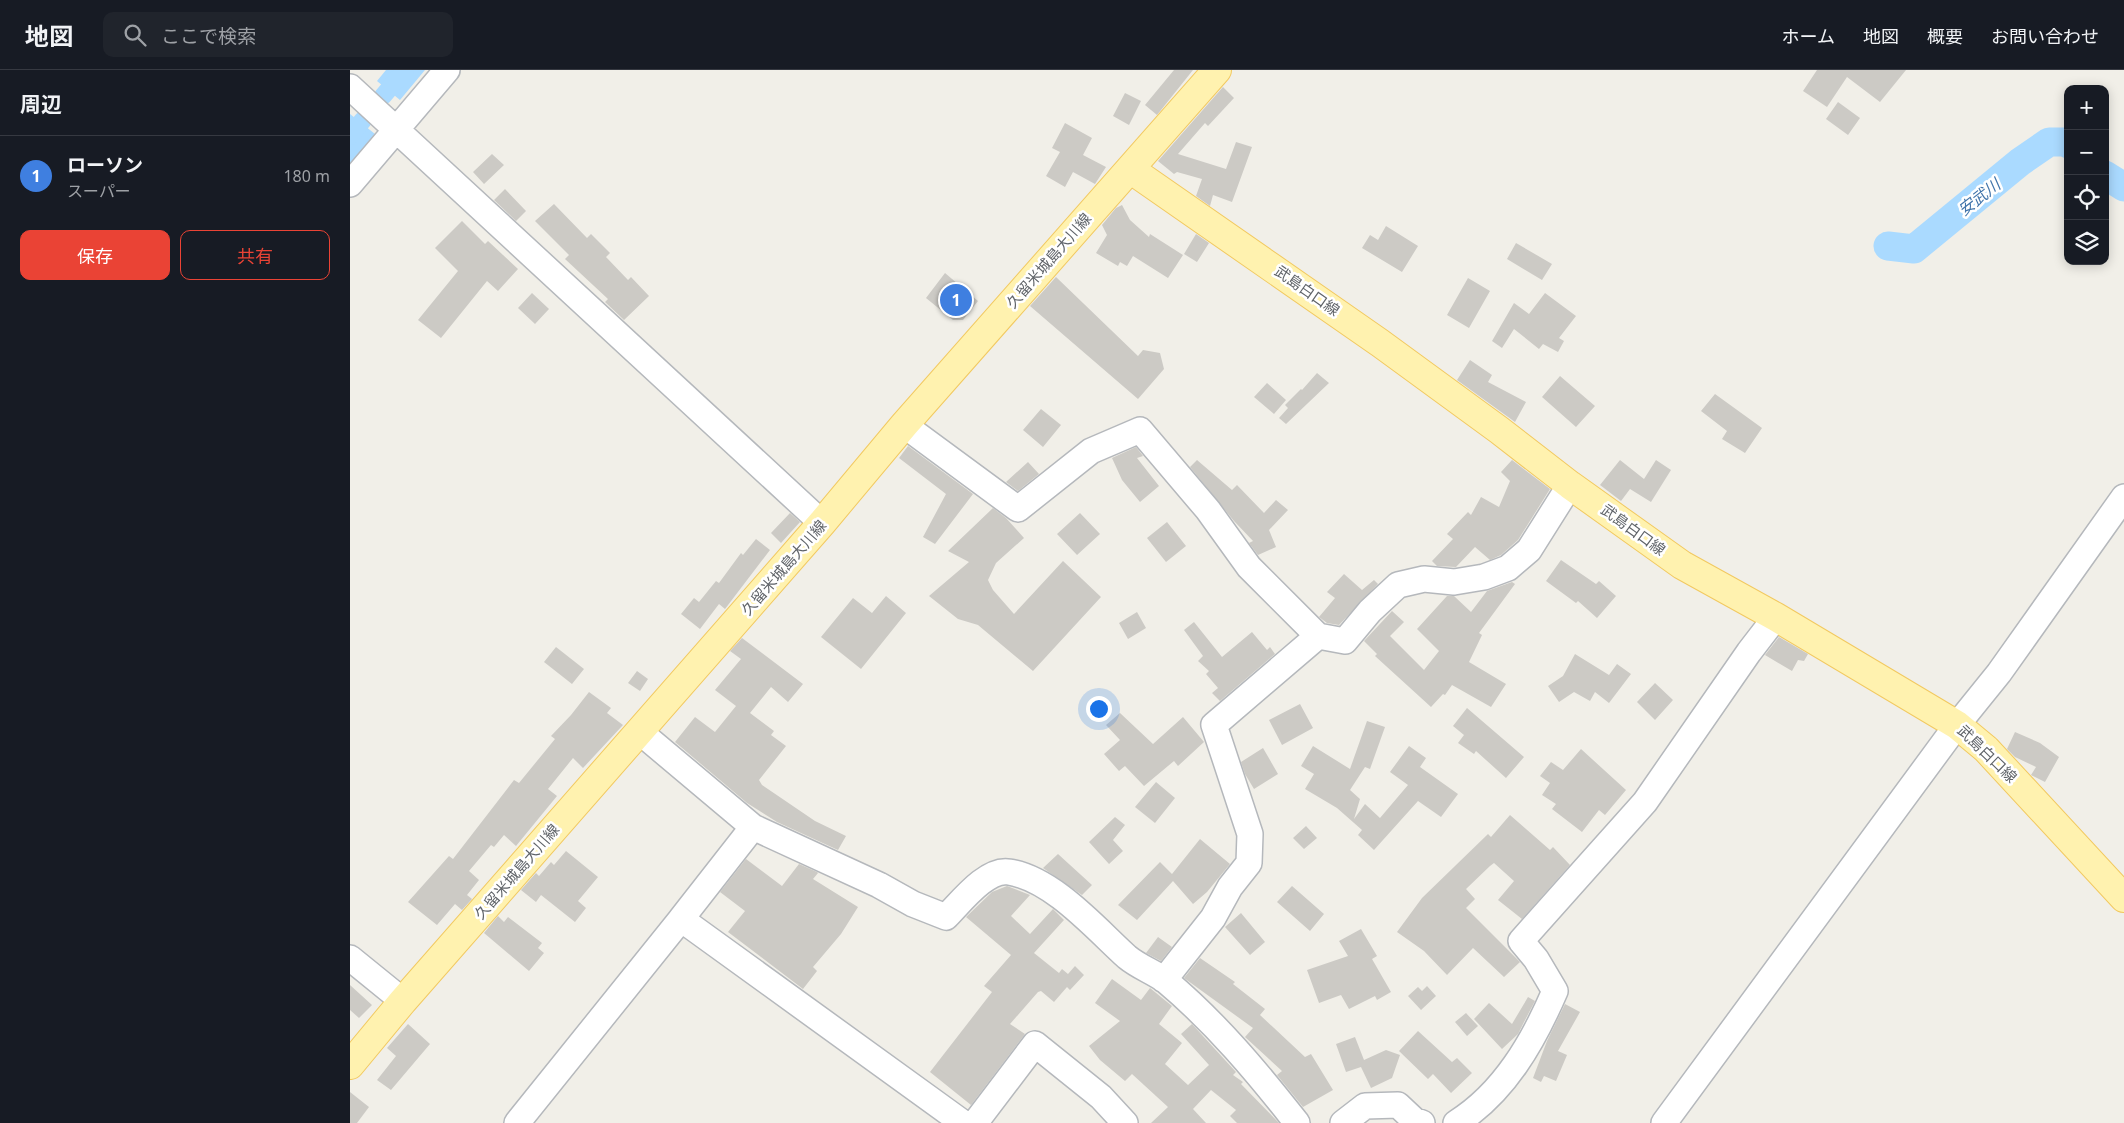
<!DOCTYPE html>
<html lang="ja">
<head>
<meta charset="utf-8">
<style>
  :root { --surface:#171b24; --page:#20242c; --text:#f1f3f6; --muted:#9ea1a6; --line:#363941; --accent:#ea4335 }
  body { margin:0; font-family:"Noto Sans","Noto Sans JP",sans-serif; background:var(--page); color:var(--text) }
  .controls { position:absolute; right:15px; top:15px; display:grid; overflow:hidden; border-radius:10px; box-shadow:0 2px 12px #0003 }
  .controls button { width:45px; height:45px; display:grid; place-items:center; padding:0; border:0; border-bottom:1px solid var(--line); background:var(--surface); color:var(--text); font:25px sans-serif }
  .you { position:absolute; left:748px; top:638px; width:18px; height:18px; margin:-12px; border:4px solid #fff; border-radius:50%; background:#1a73e8; box-shadow:0 0 0 8px #1a73e833 }
  .badge { display:grid; place-items:center; width:32px; height:32px; border-radius:50%; background:var(--accent); color:#fff; font-size:16px; font-weight:700 }
  .pin { position:absolute; translate:-50% -50%; border:2px solid #fff; box-shadow:0 1px 5px #0006 }
  .list { margin:0; padding:0; list-style:none }
  h2 { display:flex; justify-content:space-between; align-items:center; height:65px; margin:0; padding:0 20px; font-size:21px }
  h2 small { font-size:16px; font-weight:400; color:var(--muted) }
  .list li { display:grid; grid-template-columns:32px 1fr auto; gap:15px; align-items:center; box-sizing:border-box; height:80px; padding:0 20px; border-top:1px solid var(--line) }
  .list b { display:block; font-size:19px; white-space:nowrap }
  .list p { margin:0; font-size:16px; white-space:nowrap; color:var(--muted) }
  .list em { font-size:16px; font-style:normal; color:var(--muted) }
  .actions { display:flex; gap:10px; padding:15px 20px }
  .actions a { flex:1; padding:11px 0; border:1px solid var(--accent); border-radius:10px; text-align:center; font-size:18px; color:var(--accent) }
  .actions .main { background:var(--accent); color:#fff }
  .icon { flex:none; width:28px; height:28px; fill:none; stroke:currentColor; stroke-width:2; stroke-linecap:round; stroke-linejoin:round }
  .map { position:relative; flex:none; width:1774px; height:1053px; overflow:hidden }
  header { display:flex; align-items:center; gap:30px; box-sizing:border-box; height:70px; padding:0 25px; background:var(--surface); border-bottom:1px solid var(--line) }
  header strong { font-size:24px }
  nav { display:flex; gap:28px; margin-inline-start:auto; font-size:18px }
  .search { width:350px; height:45px; background:var(--page); display:flex; align-items:center; gap:12px; box-sizing:border-box; padding:0 18px; border-radius:10px; color:var(--muted); font-size:19px }
  main { display:flex }
  aside { flex:1; background:var(--surface) }
  .map>svg:first-child { display:block }
  .water { fill:#aadaff }
  .lines { fill:none; stroke-linecap:round; stroke-linejoin:round }
  .canal { stroke:#aadaff; stroke-width:18 }
  .river { stroke:#aadaff; stroke-width:29 }
  .building { fill:#cccac5 }
  .minor-casing { stroke:#b5b8bc; stroke-width:28 }
  .major-casing { stroke:#f2c960; stroke-width:30 }
  .minor { stroke:#fff; stroke-width:25 }
  .major { stroke:#fff2af; stroke-width:28 }
  .labels { text-anchor:middle; stroke-width:5; stroke-linejoin:round; paint-order:stroke }
  .street-label { font-size:15px; fill:#5f6368; stroke:#fff }
  .water-label { font-size:16px; font-style:italic; fill:#4174aa; stroke:#fff }
</style>
</head>
<body>
<header>
<strong>地図</strong>
<div class="search"><svg class="icon" aria-label="search" viewBox="0 0 24 24"><circle cx="10" cy="10" r="6"/><path d="M15 15l6 6"/></svg>ここで検索</div>
<nav><a>ホーム</a><a>地図</a><a>概要</a><a>お問い合わせ</a></nav>
</header>
<main>
<aside>
<h2>周辺<small></small></h2>
<ul class="list">
<li><span class="badge" style="background:#3f7fe0">1</span><div><b>ローソン</b><p>スーパー</p></div><em>180 m</em></li>
</ul>
<div class="actions"><a class="main">保存</a><a>共有</a></div>
</aside>
<div class="map">
<svg width="1774" height="1053" viewBox="0 0 1774 1053">
  <rect width="100%" height="100%" fill="#f1efe8"/>
  <path class="water" d="M36,0H75L50,30L27,11Z
    M0,44L25,64L0,94Z"/>
  <g class="lines">
    <path class="canal" d="M33,26L55,0
      M0,66L13,50"/>
    <path class="river" d="M1755,105L1774,117
      M1538,176L1564,179L1670,92L1699,72H1715L1718,74"/>
  </g>
  <path class="building" d="M824,0H843L807,45L795,35Z
    M1467,0H1556L1530,32L1497,7L1477,37L1453,21Z
    M873,17L884,28L858,56L855,53L828,84L876,99L886,72L902,77L882,132L863,125L860,136L846,126L852,109L827,102L824,104L808,91Z
    M775,23L791,31L779,55L763,46Z
    M1488,32L1510,48L1498,65L1476,49Z
    M715,53L742,68L733,85L756,97L745,114L723,102L715,117L696,106L710,82L702,78Z
    M142,84L154,95L134,114L123,102Z
    M155,119L176,141L166,151L144,130Z
    M204,134L237,168L241,164L260,183L256,187L278,210L281,207L299,226L274,250L255,232L258,229L215,189L219,185L185,151Z
    M772,135L780,150L799,167L800,164L833,185L818,208L783,186L777,196L770,192L768,196L746,183L757,165L752,155L766,138Z
    M112,151L135,174L138,171L168,199L148,221L137,211L91,268L68,250L108,201L85,178Z
    M1036,156L1068,176L1052,202L1012,178L1020,165L1028,170Z
    M846,164L859,173L847,192L834,184Z
    M1166,173L1202,194L1192,210L1157,189Z
    M595,203L628,231L613,250H603L576,228Z
    M706,207L788,286L793,280L810,283L814,299L788,329L680,236Z
    M1118,208L1140,221L1119,258L1097,245Z
    M182,223L199,239L185,254L168,238Z
    M1195,223L1226,246L1209,268L1214,271L1208,282L1193,274L1189,279L1164,259L1152,278L1142,271L1164,233L1179,244Z
    M1120,290L1142,305L1138,312L1176,332L1165,352L1107,310Z
    M967,303L979,313L936,354L929,348L938,338L935,335L951,319L952,320Z
    M1210,306L1245,336L1226,357L1192,327Z
    M917,313L936,330L924,344L904,327Z
    M1365,324L1412,358L1395,383L1372,369L1377,361L1351,341Z
    M691,339L711,355L693,377L673,360Z
    M558,376L623,424L585,474L573,467L596,424L549,388Z
    M786,377L793,386L787,388L809,416L790,432L772,410L762,388Z
    M847,390L882,420L887,415L914,443L926,430L938,440L919,460L926,477L908,485L899,473L903,471L884,451L840,397Z
    M1162,390L1200,419L1168,470L1151,485L1140,490L1125,477L1106,497L1087,496L1082,491L1103,469L1097,464L1118,442L1121,445L1131,427L1149,437L1160,411L1151,402Z
    M1270,390L1294,409L1306,390L1321,400L1301,432L1280,419L1271,431L1250,415Z
    M678,392L689,404L668,421L656,412Z
    M643,438L656,448L674,468L646,493L638,510L643,520L664,544L713,491L751,527L683,601L628,555L608,549L579,526L619,492L598,481Z
    M440,443L450,452L431,473L421,463Z
    M730,443L750,464L727,485L707,464Z
    M817,452L836,476L816,492L797,468Z
    M406,469L420,480L375,539L369,534L350,559L331,544L344,528L349,532L366,511L369,513L391,483L393,485Z
    M1211,490L1246,514L1249,511L1266,526L1247,548L1228,531L1226,533L1196,511Z
    M994,504L1012,520L1024,510L1028,514L989,555L977,553L969,547L985,528L977,522Z
    M1162,512L1165,514L1129,563L1132,565L1119,592L1156,614L1141,637L1102,615L1095,625L1093,624L1081,637L1025,586L1027,584L1014,571L1042,541L1054,552L1040,566L1074,600L1089,581L1067,559L1097,526H1104L1121,542L1137,521Z
    M536,526L556,543L511,599L471,567L503,528L522,543Z
    M787,542L796,558L778,569L769,553Z
    M844,552L872,587L902,562L917,580L920,577L925,584L870,631L862,623L868,618L856,604L859,601L848,591L853,586L834,560Z
    M1429,567L1458,584L1454,591L1448,590L1442,601L1415,585Z
    M392,568L453,614L438,632L421,617L400,643L424,661L421,665L436,676L409,710L412,715L465,751L496,766L488,780L427,752L397,733L325,672L345,647L365,662L386,636L365,620L391,589L380,581Z
    M206,577L234,599L222,614L194,592Z
    M1225,584L1259,605L1267,594L1281,604L1259,633L1245,622L1240,631L1224,622L1209,632L1198,616L1213,606Z
    M287,601L298,609L290,621L278,613Z
    M1305,613L1323,630L1305,650L1287,632Z
    M239,622L261,638L257,643L273,655L233,698L223,688L198,719L207,726L166,776L154,765L144,777L141,775L119,801L129,810L117,825L122,829L112,840L105,834L87,855L58,832L99,786L103,789L164,710L169,713L205,669L201,666L221,645Z
    M950,634L963,658L932,675L919,650Z
    M1117,638L1174,687L1156,708L1126,681L1124,684L1108,673L1114,665L1103,656Z
    M770,643L803,674L833,647L854,672L828,696L824,691L794,716L775,696L769,701L754,684L770,670L756,655Z
    M1017,651L1035,657L1020,699L1015,697L1000,720L1010,729L1004,749L1015,734L1030,748L1058,715L1040,702L1059,676L1076,688L1070,697L1108,724L1091,747L1068,731L1024,780L1008,765L1012,760L987,738L955,719L964,704L951,696L963,676L1000,699Z
    M1665,662L1690,673L1709,687L1695,712L1681,705L1686,697L1665,687L1657,679Z
    M913,678L928,704L904,719L895,704L891,692Z
    M1231,679L1276,720L1255,745L1249,740L1232,762L1202,739L1206,734L1192,725L1200,713L1190,706L1201,692L1213,700Z
    M806,712L825,728L805,753L785,737Z
    M1160,745L1200,780L1203,777L1220,795L1172,849L1148,830L1164,811L1144,793L1140,796L1116,819L1125,829L1116,838L1170,892L1154,907L1123,878L1097,905L1074,881L1047,862L1072,828L1138,764L1141,767Z
    M765,747L775,755L763,770L773,781L759,794L739,772Z
    M956,756L967,768L954,779L943,768Z
    M850,769L880,794L857,822L843,834L823,811L787,850L768,835L810,792L822,804Z
    M216,781L248,807L228,831L236,838L225,852L191,825L186,832L171,820L186,803L189,806L201,792L204,795Z
    M708,784L742,815L732,825L693,798Z
    M396,789L432,816L449,794L467,802L468,803L463,809L508,837L491,864L463,897L467,901L453,919L378,862L395,841L370,822Z
    M657,816L680,825L661,846L680,864L703,839L714,850L684,883L709,903L712,899L718,904L725,896L734,905L720,920L717,917L704,932L691,921L688,922L660,954L675,964L621,1035L580,1002L642,922L634,916L661,885L616,847L642,822Z
    M942,816L974,844L960,861L927,832Z
    M891,843L915,872L900,885L875,857Z
    M148,846L154,852L158,847L192,873L188,878L194,883L179,901L134,863Z
    M1011,859L1027,886L1022,889L1041,922L1027,930L1025,926L999,939L991,925L969,933L957,900L998,886L989,871Z
    M808,867L822,877L811,891L796,883Z
    M850,888L885,912L883,914L915,939L910,945L955,987L961,984L983,1020L953,1037L927,1005L932,1001L895,967L903,958L834,908Z
    M762,909L791,930L800,918L822,936L809,954L832,973L815,994L838,1015L859,995L831,964L842,954L886,1002L883,1005L893,1012L891,1014L929,1053H887L880,1046L886,1040L861,1020L843,1039L856,1053H801L818,1037L782,1004L775,1011L750,990L739,976L770,951L745,933Z
    M0,915L22,935L9,948L0,940Z
    M1077,916L1086,926L1071,940L1058,926L1068,917L1072,921Z
    M1178,927L1185,931L1174,952L1168,964L1152,979L1124,949L1139,933L1162,954Z
    M1215,934L1230,942L1208,981L1217,985L1206,1011L1194,1006L1191,1012L1183,1008L1197,971Z
    M1116,943L1128,956L1117,966L1105,952Z
    M58,954L80,974L41,1020L27,1010L46,986L37,978Z
    M1068,961L1102,992L1107,988L1122,1003L1101,1023L1083,1004L1078,1009L1049,981Z
    M1005,967L1014,990L1036,980L1050,985L1042,1008L1021,1018L1011,997L996,1002L986,974Z
    M0,1022L19,1037L7,1053H0Z"/>
  <g class="lines">
    <defs>
      <path id="minor" d="M0,17L472,453
        M0,114L97,0
        M554,355L668,439L741,381L790,360L858,440L899,497L968,566L995,571L1020,541L1048,515L1074,509L1104,512L1134,507L1158,498L1179,480L1220,415
        M290,662L403,757L529,815L563,834L596,847C611,832 637,798 659,802C703,809 745,858 777,887C789,897 804,902 816,911C866,953 907,1002 947,1053
        M403,757L331,849L613,1053
        M0,888L53,931
        M814,910L863,848L880,817L899,793L900,764L864,655L968,566
        M167,1053L331,849
        M625,1053L685,974L751,1027L775,1053
        M993,1053L1015,1036L1048,1035L1064,1050L1072,1053
        M1106,1053C1154,1023 1183,972 1205,921L1186,889L1171,871L1295,732L1399,582L1426,547
        M1314,1053L1607,655L1649,603L1774,427"/>
      <path id="major" d="M780,99L1030,273L1149,360L1220,415L1332,495L1426,547L1607,655L1636,679L1774,828
        M0,995L53,931L472,453L554,355L867,0"/>
    </defs>
    <use href="#minor" class="minor-casing"/>
    <use href="#major" class="major-casing"/>
    <use href="#minor" class="minor"/>
    <use href="#major" class="major"/>
  </g>
  <g class="labels">
    <g class="street-label">
      <text transform="translate(699 191) rotate(-49)" y="5">久留米城島大川線</text>
      <text transform="translate(957 221) rotate(35)" y="5">武島白口線</text>
      <text transform="translate(1283 460) rotate(36)" y="5">武島白口線</text>
      <text transform="translate(434 498) rotate(-49)" y="5">久留米城島大川線</text>
      <text transform="translate(1637 684) rotate(44)" y="5">武島白口線</text>
      <text transform="translate(167 802) rotate(-49)" y="5">久留米城島大川線</text>
    </g>
    <g class="water-label">
      <text transform="translate(1629 127) rotate(-38)" y="6">安武川</text>
    </g>
  </g>
</svg>
<div class="controls">
<button>+</button>
<button>−</button>
<button><svg class="icon" aria-label="locate" viewBox="0 0 24 24"><circle cx="12" cy="12" r="6"/><path d="M12 2v4M12 18v4M2 12h4M18 12h4"/></svg></button>
<button><svg class="icon" aria-label="layers" viewBox="0 0 24 24"><path d="M12 4l9 5-9 5-9-5zM3 14l9 5 9-5"/></svg></button>
</div>
<div class="you"></div>
<div class="pin badge" style="left:606px;top:230px;background:#3f7fe0">1</div>
</div>
</main>
</body>
</html>
